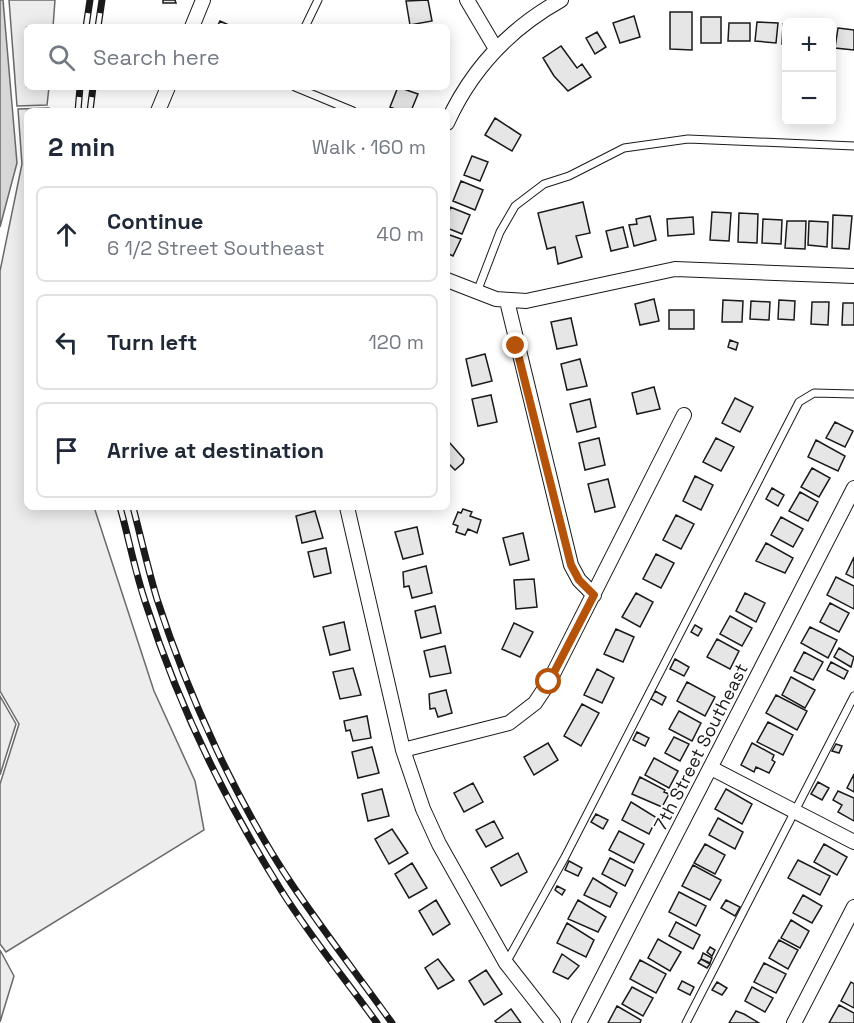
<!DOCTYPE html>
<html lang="en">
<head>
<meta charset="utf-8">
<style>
  :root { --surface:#fff; --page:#f2f2f3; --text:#1f2937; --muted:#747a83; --line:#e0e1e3 }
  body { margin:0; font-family:"Space Grotesk",sans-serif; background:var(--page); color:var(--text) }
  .controls { position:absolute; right:18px; top:18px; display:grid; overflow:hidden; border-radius:9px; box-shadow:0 3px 15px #0003 }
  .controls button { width:54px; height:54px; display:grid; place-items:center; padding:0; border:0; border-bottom:2px solid var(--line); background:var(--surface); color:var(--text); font:30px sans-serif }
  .stop { position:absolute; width:18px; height:18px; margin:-14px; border:4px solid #b45309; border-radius:50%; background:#fff }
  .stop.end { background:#b45309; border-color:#fff; box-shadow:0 2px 6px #0008 }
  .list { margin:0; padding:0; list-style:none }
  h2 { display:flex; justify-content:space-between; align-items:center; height:78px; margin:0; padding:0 24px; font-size:26px }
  h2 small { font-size:20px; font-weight:400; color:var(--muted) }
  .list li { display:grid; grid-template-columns:39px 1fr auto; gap:18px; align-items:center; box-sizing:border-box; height:96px; margin:0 12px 12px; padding:0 12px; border:2px solid var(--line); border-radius:9px }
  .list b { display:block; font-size:22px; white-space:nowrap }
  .list p { margin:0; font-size:20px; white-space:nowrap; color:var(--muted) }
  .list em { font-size:20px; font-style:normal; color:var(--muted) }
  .icon { flex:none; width:33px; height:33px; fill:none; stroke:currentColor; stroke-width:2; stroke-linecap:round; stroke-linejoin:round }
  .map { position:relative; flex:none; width:854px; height:1023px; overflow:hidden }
  .search { position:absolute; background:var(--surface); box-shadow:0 3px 15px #0003; left:24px; top:24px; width:426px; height:66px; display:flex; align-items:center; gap:15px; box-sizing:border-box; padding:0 21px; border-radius:9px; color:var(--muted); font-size:22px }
  .panel { position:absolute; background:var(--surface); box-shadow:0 3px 15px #0003; left:24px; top:108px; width:426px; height:402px; border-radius:9px }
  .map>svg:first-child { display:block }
  .built { fill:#ededed; stroke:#6a6a6a; stroke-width:1.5 }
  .water { fill:#d7d7d7; stroke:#6a6a6a; stroke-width:1.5 }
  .building { fill:#e6e6e6; stroke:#1a1a1a; stroke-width:1.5 }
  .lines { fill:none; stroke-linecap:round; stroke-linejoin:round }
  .lane-casing { stroke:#1a1a1a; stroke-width:9 }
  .street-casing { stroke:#1a1a1a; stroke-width:16 }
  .lane { stroke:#fff; stroke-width:7 }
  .street { stroke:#fff; stroke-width:14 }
  .rail-casing { stroke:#1a1a1a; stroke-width:7 }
  .rail { stroke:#fff; stroke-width:4.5; stroke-dasharray:14; stroke-linecap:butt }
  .route { stroke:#b45309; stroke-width:8 }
  .labels { text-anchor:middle; stroke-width:4.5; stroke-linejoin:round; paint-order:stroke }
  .street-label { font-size:18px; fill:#1a1a1a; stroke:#fff }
</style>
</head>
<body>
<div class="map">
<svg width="854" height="1023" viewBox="0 0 854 1023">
  <rect width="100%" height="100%" fill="#fff"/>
  <path class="built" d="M9,0H55L53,27H27V87H49L47,105L17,106Z
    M49,108V111H27V507H94L154,691L195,781L204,830L6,952L0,944V784L19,724L0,691V271L22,164L18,109Z
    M0,696L16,724L0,775Z
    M0,950L14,976L0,1022Z"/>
  <path class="water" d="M0,0H3L17,163L0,227Z"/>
  <path class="building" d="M163,0H175L176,3H163Z
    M428,0L432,21L410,25L406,1Z
    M670,12H692V50L670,49Z
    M634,16L640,37L620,43L613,23Z
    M701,17H721V43H701Z
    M220,21L233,27H217Z
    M757,22L778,23L776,43L755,41Z
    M729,23H750V41H728Z
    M783,24H786V44H782Z
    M838,28L854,30V50L835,48Z
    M597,32L606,47L595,54L586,38Z
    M561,46L577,68L582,64L591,77L568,91L554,76L543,58Z
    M398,87L418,94L411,111H400L390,107Z
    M495,118L521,135L512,151L485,135Z
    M472,156L488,162L480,181L464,175Z
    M461,181L483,190L475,210L453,201Z
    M583,202L590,233L576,236L582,257L558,264L555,247L547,249L538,213Z
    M450,207L470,215L462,234L447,228Z
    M712,212L731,213L729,241L710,240Z
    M739,213L758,214L757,243L738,242Z
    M833,215L852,216L849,249L832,248Z
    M650,216L656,240L634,246L629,225L637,224L636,219Z
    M693,217L694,234L668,236L667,219Z
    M763,219L782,220L781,244L762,243Z
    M787,221H806L805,249L785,248Z
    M809,221L828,222L827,247L808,245Z
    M623,227L628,247L611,251L606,231Z
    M447,234L461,239L453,256L449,254L447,257Z
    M654,299L659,321L640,325L635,304Z
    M723,300L743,301L742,322H722Z
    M779,300L795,301L794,320L778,319Z
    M751,301L770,302L769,320L750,319Z
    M812,302H829L828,325L811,324Z
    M843,303H854V325H842Z
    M669,310H694V329H669Z
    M571,318L577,345L557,349L551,322Z
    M730,340L738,343L736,350L728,347Z
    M485,354L492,381L472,386L466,359Z
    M580,359L587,386L567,390L561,364Z
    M654,387L660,409L637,414L632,393Z
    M491,395L497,422L478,426L472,399Z
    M735,398L753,407L740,432L722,423Z
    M590,399L596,427L577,432L570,404Z
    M835,422L853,431L845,447L826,438Z
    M599,438L605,465L585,470L579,443Z
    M716,438L734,447L721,471L703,462Z
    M816,440L845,456L838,471L808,457Z
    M449,442L464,459L463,463L455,470L447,462Z
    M812,468L830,478L819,497L801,487Z
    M695,476L713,485L701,510L683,501Z
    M608,479L615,507L595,512L588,484Z
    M772,488L784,495L778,506L766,499Z
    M800,492L818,502L808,521L789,511Z
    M463,509L472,512L470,516L481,520L477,533L468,529L465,535L456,532L458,526L453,524L458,512L461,513Z
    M315,511L323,538L302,543L296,516Z
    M676,515L694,524L681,549L663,540Z
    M781,517L803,529L793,547L771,535Z
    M417,527L423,554L403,559L395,532Z
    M523,533L529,560L510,565L503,538Z
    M766,543L793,558L785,573L756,561Z
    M326,548L331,573L314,577L308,552Z
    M656,554L674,563L661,588L643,579Z
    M854,557V578L846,574Z
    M426,566L432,593L412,598L409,586L404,587L403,572Z
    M836,577L854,586V609L827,595Z
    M534,579L537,607L516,609L514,580Z
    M636,593L653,602L640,627L622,617Z
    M745,593L765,603L756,622L736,611Z
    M830,603L849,613L839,632L820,622Z
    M435,606L441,633L421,638L415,611Z
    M730,616L752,628L742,646L720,634Z
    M344,622L350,650L330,655L323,627Z
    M514,623L533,632L520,657L502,649Z
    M695,625L702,629L698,636L691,632Z
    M810,627L837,640L828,658L801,643Z
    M616,629L634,637L623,662L604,654Z
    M717,639L739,651L730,669L707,657Z
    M445,646L451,673L430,677L424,651Z
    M839,648L854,657L851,667L834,657Z
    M804,652L823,662L813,680L794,671Z
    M675,659L689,667L684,676L670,669Z
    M831,662L848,671L844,679L827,670Z
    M353,668L361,695L340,699L333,672Z
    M597,669L614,678L602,703L584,695Z
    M791,677L815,690L805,708L782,695Z
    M687,682L715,697L705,716L677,701Z
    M446,690L452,713L438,717L435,708L430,709L429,694Z
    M655,691L666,697L662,705L651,699Z
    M776,695L807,711L797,730L766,713Z
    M582,704L599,713L581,746L564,736Z
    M679,711L701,723L692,741L669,729Z
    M367,716L371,738L353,741L350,730L346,731L344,721Z
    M768,722L793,735L783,755L757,742Z
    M637,732L649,738L645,746L633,740Z
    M674,737L689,744L680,761L665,753Z
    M548,743L558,760L534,775L524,757Z
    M752,743L774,755L772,760L775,762L769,773L756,767L754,772L741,765Z
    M836,744L842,746L839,753L832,751Z
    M372,747L379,773L358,778L352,752Z
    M654,758L678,771L669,788L645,775Z
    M854,774V792L847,788Z
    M640,777L665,790L664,792L669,794L662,807L632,794Z
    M818,782L829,788L822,800L811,794Z
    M473,783L483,802L464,812L454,793Z
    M382,789L389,816L368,821L362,794Z
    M726,789L752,804L742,824L715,809Z
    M838,791L854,798V821L838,812L842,805L833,800Z
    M631,802L657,818L649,834L622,820Z
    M596,814L608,820L603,829L591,822Z
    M718,818L743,832L735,849L709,835Z
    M494,821L503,838L486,847L476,830Z
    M392,829L408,853L389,864L375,839Z
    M619,831L644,844L634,863L609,850Z
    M705,844L725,855L715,874L694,863Z
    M824,844L847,857L837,875L814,862Z
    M518,853L527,872L501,886L491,868Z
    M610,858L633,870L625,886L602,874Z
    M798,860L830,876L820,895L788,878Z
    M569,861L582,868L578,876L565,870Z
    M412,863L427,888L409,898L395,874Z
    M693,865L721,880L710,900L682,886Z
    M593,878L617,893L610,907L584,895Z
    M557,886L565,890L562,895L555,890Z
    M679,892L706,906L696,926L669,912Z
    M803,895L822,906L812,923L793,913Z
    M436,900L450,924L433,935L419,911Z
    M578,900L606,917L598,932L568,919Z
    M726,900L740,907L735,916L721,908Z
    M791,920L809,931L800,948L781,938Z
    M676,922L700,935L693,949L669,936Z
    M567,923L594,940L586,957L557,943Z
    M658,939L681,952L670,971L648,958Z
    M779,940L798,950L788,969L769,958Z
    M710,947L715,950L712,956L707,952Z
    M703,953L712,958L710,963L701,959Z
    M562,954L579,966L568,979L553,972Z
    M438,959L454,980L438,989L425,968Z
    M701,959L710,964L707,968L698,963Z
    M640,960L666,974L656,993L630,979Z
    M764,963L786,974L776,993L754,982Z
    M486,970L502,994L484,1005L469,981Z
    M682,981L694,987L690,995L678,989Z
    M717,982L727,988L722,995L712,990Z
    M851,982L854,984V1008L841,1001Z
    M632,987L653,998L643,1016L622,1004Z
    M752,987L773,998L765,1012L745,1001Z
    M839,1005L854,1013V1023H829Z
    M617,1006L641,1020L640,1023H608Z
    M511,1009L521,1023H497L495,1021Z
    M736,1011L744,1014L759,1023H729Z"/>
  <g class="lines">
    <defs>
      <path id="lane" d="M305,27L318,0
        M295,87L353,111
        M477,292L500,232L515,206L544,184L569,176L624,148L688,139L854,146
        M506,963L565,857L799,402L814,393L854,394
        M686,1023L854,696"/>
      <path id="street" d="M467,0L496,49
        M192,27L203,0
        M158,111L168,87
        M447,123C471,70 509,29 561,0
        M447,280L496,299L526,301L675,269L854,276
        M507,301L571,565L579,580L594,595
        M347,507L403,750L423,809L439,844L506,963L553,1023
        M403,750L509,723L535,703L549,682L684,415
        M711,768L854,842
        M579,1023L854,488
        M794,1023L854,907"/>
    </defs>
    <use href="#lane" class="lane-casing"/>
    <use href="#street" class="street-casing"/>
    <use href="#lane" class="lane"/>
    <use href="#street" class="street"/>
    <defs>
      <path id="rail" d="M86,27L90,0
        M98,27L102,0
        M78,111L80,87
        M90,111L93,87
        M120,507C129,539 135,572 146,604C178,704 225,801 281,890C310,936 345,979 377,1023
        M133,507C141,538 148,569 157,599C188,695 237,803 293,886C325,933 359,977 392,1023"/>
    </defs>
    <use href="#rail" class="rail-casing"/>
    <use href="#rail" class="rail"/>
  </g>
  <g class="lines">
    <path class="route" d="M516,346L571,565L579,580L594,595L549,682"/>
  </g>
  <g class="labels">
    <g class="street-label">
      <text transform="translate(701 747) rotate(-63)" y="6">7th Street Southeast</text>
    </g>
  </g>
</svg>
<div class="controls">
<button>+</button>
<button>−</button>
</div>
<div class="stop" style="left:549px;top:682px"></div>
<div class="stop end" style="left:516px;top:346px"></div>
<div class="search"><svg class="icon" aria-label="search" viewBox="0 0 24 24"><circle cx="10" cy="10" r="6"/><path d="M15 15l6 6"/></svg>Search here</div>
<section class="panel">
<h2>2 min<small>Walk · 160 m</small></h2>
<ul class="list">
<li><svg class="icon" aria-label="ahead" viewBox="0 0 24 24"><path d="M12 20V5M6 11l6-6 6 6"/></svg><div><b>Continue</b><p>6 1/2 Street Southeast</p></div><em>40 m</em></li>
<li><svg class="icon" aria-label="left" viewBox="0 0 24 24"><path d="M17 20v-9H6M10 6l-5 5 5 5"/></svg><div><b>Turn left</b></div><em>120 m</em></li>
<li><svg class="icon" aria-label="arrive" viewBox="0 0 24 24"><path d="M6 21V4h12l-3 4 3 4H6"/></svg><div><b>Arrive at destination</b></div></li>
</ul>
</section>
</div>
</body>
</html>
